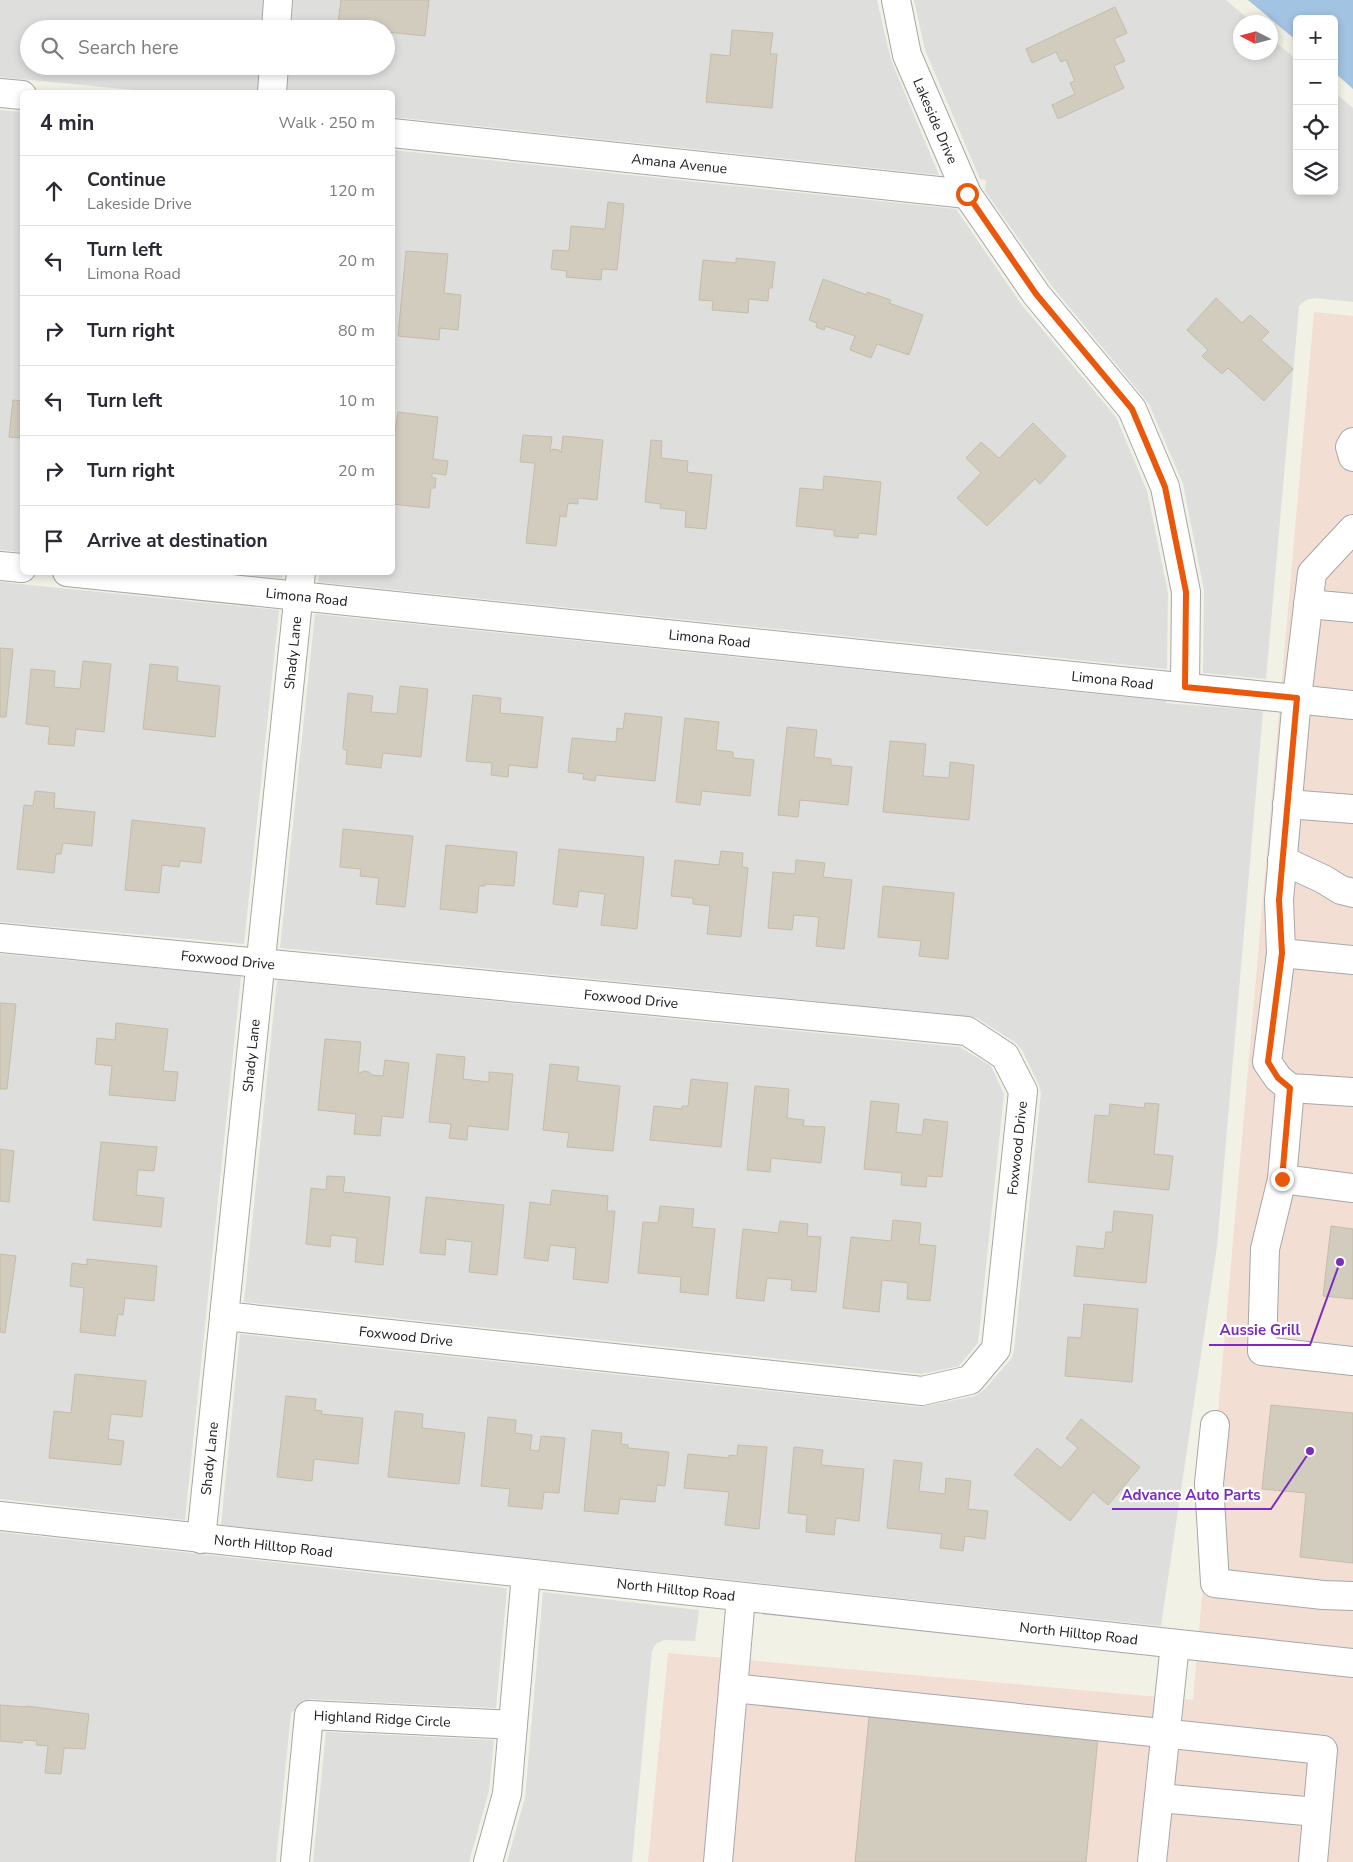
<!DOCTYPE html>
<html lang="en">
<head>
<meta charset="utf-8">
<style>
  :root { --surface:#fff; --page:#f7f7f7; --text:#2b2b33; --muted:#7c7c81; --line:#e1e1e2 }
  body { margin:0; font-family:"Nunito Sans",sans-serif; background:var(--page); color:var(--text) }
  .controls { position:absolute; right:15px; top:15px; display:grid; overflow:hidden; border-radius:8px; box-shadow:0 2px 8px #0003 }
  .controls button { width:45px; height:45px; display:grid; place-items:center; padding:0; border:0; border-bottom:1px solid var(--line); background:var(--surface); color:var(--text); font:25px sans-serif }
  .compass { position:absolute; left:1233px; top:15px; width:45px; height:45px; border-radius:50%; background:var(--surface); box-shadow:0 2px 8px #0003; rotate:276deg }
  .stop { position:absolute; width:15px; height:15px; margin:-11px; border:4px solid #ea580c; border-radius:50%; background:#fff }
  .stop.end { background:#ea580c; border-color:#fff; box-shadow:0 1px 5px #0008 }
  .list { margin:0; padding:0; list-style:none }
  h2 { display:flex; justify-content:space-between; align-items:center; height:65px; margin:0; padding:0 20px; font-size:21px }
  h2 small { font-size:16px; font-weight:400; color:var(--muted) }
  .list li { display:grid; grid-template-columns:32px 1fr auto; gap:15px; align-items:center; box-sizing:border-box; height:70px; padding:0 20px; border-top:1px solid var(--line) }
  .list b { display:block; font-size:19px; white-space:nowrap }
  .list p { margin:0; font-size:16px; white-space:nowrap; color:var(--muted) }
  .list em { font-size:16px; font-style:normal; color:var(--muted) }
  .icon { flex:none; width:28px; height:28px; fill:none; stroke:currentColor; stroke-width:2; stroke-linecap:round; stroke-linejoin:round }
  .map { position:relative; flex:none; width:1353px; height:1862px; overflow:hidden }
  .search { position:absolute; background:var(--surface); box-shadow:0 2px 8px #0003; left:20px; top:20px; width:375px; height:55px; display:flex; align-items:center; gap:12px; box-sizing:border-box; padding:0 18px; border-radius:28px; color:var(--muted); font-size:19px }
  .panel { position:absolute; background:var(--surface); box-shadow:0 2px 8px #0003; left:20px; top:90px; width:375px; height:485px; border-radius:8px }
  .map>svg:first-child { display:block }
  .residential { fill:#dededd; fill-rule:evenodd }
  .commercial { fill:#f3ded4 }
  .water { fill:#a3c3e2 }
  .building { fill:#d2ccbf; stroke:#c5bca7 }
  .lines { fill:none; stroke-linecap:round; stroke-linejoin:round }
  .minor-casing { stroke:#a7a7a7; stroke-width:30 }
  .minor { stroke:#fff; stroke-width:28 }
  .route { stroke:#ea580c; stroke-width:6 }
  .labels { text-anchor:middle; stroke-width:4.5; stroke-linejoin:round; paint-order:stroke }
  .street-label { font-size:14px; fill:#202020; stroke:#fff }
  .leader { fill:none; stroke:#7b2cbf; stroke-width:2 }
  .callout-dot { fill:#7b2cbf; stroke:#fff; stroke-width:2 }
  .callout-label { font-size:15px; text-anchor:middle; font-weight:bold; fill:#7b2cbf; stroke:#fff; stroke-width:4.5; stroke-linejoin:round; paint-order:stroke }
</style>
</head>
<body>
<div class="map">
<svg width="1353" height="1862" viewBox="0 0 1353 1862">
  <rect width="100%" height="100%" fill="#f2f1e6"/>
  <path class="residential" d="M0,0H877L891,60L939,175L393,117L392,92H155L0,77ZM29,29H386V66H29Z
    M914,0H1226L1252,22H1240V52H1270L1271,38L1297,60V191H1334V92L1353,108V302L1315,298L1306,300L1299,306L1266,679L1203,673L1204,590L1183,484L1149,404L1051,285L985,191L986,180L980,179L925,50Z
    M0,110L22,112V552L0,550Z
    M393,150L956,209L1021,304L1116,417L1147,491L1168,593L1167,669L318,582L319,573L392,572Z
    M226,573H282V578Z
    M0,582L279,610L244,944L0,922Z
    M315,614L1166,701V703L1263,711L1217,1246L1161,1626L221,1525L240,1334L920,1407L975,1396L984,1390L1011,1359L1014,1350L1041,1093L1039,1085L1022,1050L1016,1043L977,1018L968,1016L280,948Z
    M0,954L241,976L185,1520L0,1499Z
    M277,980L960,1047L991,1066L1004,1094L978,1343L959,1366L921,1374L244,1302Z
    M0,1532L507,1588L496,1708L310,1699L291,1713L276,1862H0Z
    M543,1592L699,1610L695,1641L664,1640L656,1644L652,1651L632,1862H507L525,1798Z
    M326,1732L494,1740L489,1791L469,1862H313Z"/>
  <path class="commercial" d="M1314,312L1353,316V1862H648L668,1653L1193,1700Z"/>
  <path class="water" d="M1248,0H1353V89L1334,72V19H1297V41Z"/>
  <path class="building" d="M341,0H429L425,36L386,32V29H374V25L338,22Z
    M1115,7L1127,33L1114,39L1125,61L1114,66L1124,88L1058,119L1052,105L1075,94L1070,83L1075,81L1066,60L1061,62L1056,52L1032,63L1026,49Z
    M732,30L773,33L770,54H777L772,108L706,102L711,54L730,56Z
    M608,202L624,204L617,270L602,269L601,280L566,277L567,271L551,269L553,250L569,251L571,226L605,229Z
    M406,251L448,254L444,293L461,295L458,330L440,328L439,340L398,336Z
    M736,258L775,262L772,288H769L768,301L749,299L748,313L712,310L713,301L699,300L703,260L736,263Z
    M823,279L867,295V292L891,300L889,303L923,315L909,355L877,344L871,358L850,350L855,336L825,326L824,330L816,327L817,323L809,320Z
    M1216,298L1242,323L1250,315L1269,332L1261,340L1293,369L1264,401L1228,368L1222,374L1202,356L1208,350L1187,330Z
    M13,400L22,401V438L9,437Z
    M398,412L438,417L433,459L448,461L446,475L432,473V478H436L435,488H431L429,508L392,504V452Z
    M1033,423L1066,456L1040,484L1035,479L987,526L957,498L981,473L966,458L981,442L999,458Z
    M523,435L552,437L550,452L553,449L559,450L561,453L563,436L603,440L597,500L578,498V504L568,503L566,517L560,516L556,546L526,543L535,463L520,462Z
    M651,440L662,441L661,458L688,461L687,472L712,475L706,529L685,527L686,511L660,508L661,504L645,502Z
    M824,476L881,482L876,535L859,533L858,538L834,536V530L796,526L800,488L823,490Z
    M0,648L13,649L6,717H0Z
    M83,661L111,664L104,732L76,729L74,746L48,744L50,727L26,724L31,669L55,671L54,687L80,689Z
    M150,664L178,667L177,681L220,686L215,737L143,729Z
    M400,686L428,689L421,757L383,753L381,768L346,764L347,750L343,749L348,693L373,696L371,712L397,714Z
    M473,695L501,698L500,713L543,717L537,768L509,765L508,777L491,775L492,763L466,761Z
    M625,713L662,717L655,781L596,775L595,781L583,779L584,774L568,772L572,738L616,742L617,728L623,729Z
    M685,718L719,722L716,750L733,752V758L754,760L750,796L702,791L700,805L676,802Z
    M787,727L817,730L814,757L831,759V765L852,767L848,805L800,800L798,817L778,815Z
    M890,741L926,744L923,776L949,778L950,762L974,765L969,820L883,812Z
    M35,791L55,793L54,808L95,812L92,846L63,843L61,854H56L54,873L17,869L24,805L33,806Z
    M132,820L205,828L201,863L180,861L179,867L162,865L159,893L125,890Z
    M343,829L413,836L405,907L376,904L379,878L360,876L361,869L340,867Z
    M446,845L517,852L514,886L485,884V886H479L477,913L440,909Z
    M559,849L644,857L637,929L601,925L605,894L579,891L577,907L553,904Z
    M721,851L743,853L742,867L748,868L741,937L707,934L710,906L693,904V898L671,896L675,860L719,865Z
    M796,860L825,863L823,877L852,880L844,949L816,946L819,917L794,915L792,930L768,928L773,872L795,874Z
    M883,886L954,893L948,959L919,956L921,941L878,937Z
    M0,1003L16,1004L7,1089H0Z
    M116,1023L168,1029L163,1071L178,1072L175,1101L109,1095L112,1066L95,1064L97,1038L115,1040Z
    M325,1039L361,1042L358,1074L364,1071L369,1072L372,1075L383,1076L385,1060L409,1063L403,1118L382,1116L380,1136L354,1134L356,1114L318,1110Z
    M437,1054L465,1057L463,1079L489,1082V1072L513,1074L508,1130L468,1126L467,1140L449,1138L451,1124L429,1122Z
    M550,1064L579,1067L577,1081L620,1086L613,1151L567,1147L569,1133L543,1130Z
    M691,1079L728,1083L721,1147L650,1140L654,1106L682,1109V1106H688Z
    M755,1086L789,1089L787,1118L804,1120L803,1126L825,1127L821,1163L771,1158L770,1172L747,1170Z
    M871,1101L899,1104L896,1132L922,1135L924,1119L948,1122L942,1177L927,1176L926,1187L901,1185L902,1173L864,1169Z
    M1145,1103L1159,1104L1154,1154L1173,1156L1169,1190L1088,1182L1095,1115L1109,1116L1110,1104L1144,1108Z
    M101,1142L157,1147L154,1171L138,1170L136,1195L164,1198L161,1227L93,1220Z
    M0,1149L14,1151L9,1202L0,1201Z
    M327,1176L345,1177L343,1192L390,1197L383,1265L355,1262L357,1238L331,1235L330,1247L306,1244L311,1188L326,1190Z
    M552,1190L608,1196L607,1211H615L608,1283L573,1279L576,1248L550,1245L548,1261L524,1258L530,1202L550,1205Z
    M426,1197L504,1205L497,1275L469,1272L472,1242L446,1239L445,1255L420,1253Z
    M660,1206L694,1209L692,1227L715,1229L708,1295L680,1292L681,1277L638,1273L643,1222L658,1223Z
    M1114,1211L1153,1215L1146,1283L1074,1276L1077,1246L1104,1249L1106,1232H1112Z
    M893,1220L921,1223L919,1244L936,1246L930,1301L907,1299L908,1283L882,1280L879,1312L843,1308L851,1237L891,1241Z
    M780,1221L808,1224L807,1236L821,1237L816,1292L791,1290L792,1280L767,1278L764,1301L736,1298L743,1229L778,1233Z
    M1331,1226L1353,1229V1299L1323,1296Z
    M0,1254L16,1256L5,1333L0,1332Z
    M87,1259L157,1266L154,1301L125,1298L123,1315L118,1314L115,1336L80,1332L84,1288L70,1286L72,1263L87,1265Z
    M1084,1304L1138,1309L1132,1382L1065,1376L1068,1337L1081,1338Z
    M75,1374L146,1381L142,1417L111,1414L108,1439L124,1441L121,1465L49,1458L54,1411L71,1413Z
    M286,1396L316,1399L315,1410L322,1411L321,1414L363,1418L358,1464L314,1459L312,1481L277,1477Z
    M1271,1405L1353,1413V1563L1300,1557L1306,1493L1262,1489Z
    M395,1411L423,1414L422,1428L465,1433L459,1484L388,1477Z
    M488,1417L516,1420L515,1433L532,1435L530,1450L539,1451L541,1436L565,1438L559,1493L544,1492L542,1509L508,1506L510,1489L481,1486Z
    M1081,1419L1140,1467L1108,1505L1093,1492L1070,1521L1014,1475L1037,1448L1061,1468L1078,1448L1066,1438Z
    M592,1430L622,1433L621,1444L628,1445V1448L669,1452L665,1486L657,1485L655,1502L620,1499L618,1514L584,1511Z
    M738,1445L767,1447L759,1529L725,1525L729,1492L684,1488L688,1454L729,1458V1455L737,1456Z
    M794,1447L823,1450L821,1465L864,1469L859,1521L836,1518L834,1535L806,1532L807,1515L788,1513Z
    M894,1460L922,1463L919,1491L945,1494L946,1478L971,1481L968,1509L988,1511L985,1539L965,1536L963,1551L940,1548L942,1534L887,1528Z
    M0,1705L26,1707V1706L89,1714L85,1749L64,1748L61,1774L45,1773L48,1746L36,1745L37,1741L23,1740L22,1743L0,1741Z
    M869,1716L1098,1738L1086,1862H855Z"/>
  <g class="lines">
    <defs>
      <g id="minor">
        <path id="s1" d="M896,0L907,55L967,194L1036,294L1132,409L1165,487L1186,592L1185,687"/>
        <path d="M276,29L278,0"/>
        <path d="M272,92L274,66"/>
        <path d="M0,93L22,95"/>
        <path id="s2" d="M392,133L967,194"/>
        <path d="M1353,442L1350,447L1353,457"/>
        <path d="M0,566L22,568"/>
        <path id="s3" d="M67,572L1353,705"/>
        <path d="M1308,604L1353,608"/>
        <path d="M1287,804L1353,809"/>
        <path d="M1282,860L1323,879L1341,890L1353,893"/>
        <path id="s4" d="M0,938L967,1031L1005,1056L1023,1091L996,1349L970,1380L922,1391L224,1316"/>
        <path d="M1281,953L1279,900L1297,698L1312,573L1353,529"/>
        <path d="M1353,960L1281,953L1267,1062L1278,1078L1290,1088L1353,1092"/>
        <path d="M1290,1088L1282,1179L1265,1249L1262,1351L1353,1361"/>
        <path d="M1282,1179L1353,1188"/>
        <path d="M1215,1425L1209,1483L1215,1583L1323,1595L1353,1596"/>
        <path id="s5" d="M0,1516L1353,1663"/>
        <path id="s6" d="M201,1539L301,572"/>
        <path d="M733,1688L1323,1750L1313,1862"/>
        <path d="M1159,1798L1317,1812"/>
        <path id="s7" d="M295,1862L309,1715L513,1725"/>
        <path d="M488,1862L507,1794L526,1574"/>
        <path d="M718,1862L741,1597"/>
        <path d="M1152,1862L1175,1644"/>
      </g>
    </defs>
    <use href="#minor" class="minor-casing"/>
    <use href="#minor" class="minor"/>
  </g>
  <g class="lines">
    <path class="route" d="M967,194L1036,294L1132,409L1165,487L1186,592L1185,687L1297,698L1279,900L1282,953L1268,1062L1278,1078L1290,1088L1282,1179"/>
  </g>
  <g class="labels">
    <g class="street-label">
      <text dy="5" stroke="none"><textPath href="#s1" startOffset="128">Lakeside Drive</textPath></text>
      <text dy="5" stroke="none"><textPath href="#s2" startOffset="289">Amana Avenue</textPath></text>
      <text dy="5" stroke="none"><textPath href="#s3" startOffset="241">Limona Road</textPath></text>
      <text dy="5" stroke="none"><textPath href="#s3" startOffset="646">Limona Road</textPath></text>
      <text dy="5" stroke="none"><textPath href="#s6" startOffset="891">Shady Lane</textPath></text>
      <text dy="5" stroke="none"><textPath href="#s3" startOffset="1051">Limona Road</textPath></text>
      <text dy="5" stroke="none"><textPath href="#s4" startOffset="229">Foxwood Drive</textPath></text>
      <text dy="5" stroke="none"><textPath href="#s4" startOffset="634">Foxwood Drive</textPath></text>
      <text dy="5" stroke="none"><textPath href="#s6" startOffset="486">Shady Lane</textPath></text>
      <text transform="translate(1017 1148) rotate(-84)" y="5">Foxwood Drive</text>
      <text transform="translate(406 1336) rotate(6)" y="5">Foxwood Drive</text>
      <text dy="5" stroke="none"><textPath href="#s6" startOffset="81">Shady Lane</textPath></text>
      <text dy="5" stroke="none"><textPath href="#s5" startOffset="275">North Hilltop Road</textPath></text>
      <text dy="5" stroke="none"><textPath href="#s5" startOffset="680">North Hilltop Road</textPath></text>
      <text dy="5" stroke="none"><textPath href="#s5" startOffset="1085">North Hilltop Road</textPath></text>
      <text dy="5" stroke="none"><textPath href="#s7" startOffset="221">Highland Ridge Circle</textPath></text>
    </g>
  </g>
  <path class="leader" d="M1340 1262L1310 1345H1209M1310 1451L1271 1509H1112"/>
  <g class="callout-dot">
    <circle cx="1340" cy="1262" r="5"/>
    <circle cx="1310" cy="1451" r="5"/>
  </g>
  <g class="callout-label">
    <text x="1260" y="1335">Aussie Grill</text>
    <text x="1191" y="1500">Advance Auto Parts</text>
  </g>
</svg>
<div class="controls">
<button>+</button>
<button>−</button>
<button><svg class="icon" aria-label="locate" viewBox="0 0 24 24"><circle cx="12" cy="12" r="6"/><path d="M12 2v4M12 18v4M2 12h4M18 12h4"/></svg></button>
<button><svg class="icon" aria-label="layers" viewBox="0 0 24 24"><path d="M12 4l9 5-9 5-9-5zM3 14l9 5 9-5"/></svg></button>
</div>
<svg class="compass" viewBox="-18 -18 36 36"><path d="M0-13l5 13h-10z" fill="#e53935"/><path d="M0 13l5-13h-10z" fill="#7c7c81"/></svg>
<div class="stop" style="left:967px;top:194px"></div>
<div class="stop end" style="left:1282px;top:1179px"></div>
<div class="search"><svg class="icon" aria-label="search" viewBox="0 0 24 24"><circle cx="10" cy="10" r="6"/><path d="M15 15l6 6"/></svg>Search here</div>
<section class="panel">
<h2>4 min<small>Walk · 250 m</small></h2>
<ul class="list">
<li><svg class="icon" aria-label="ahead" viewBox="0 0 24 24"><path d="M12 20V5M6 11l6-6 6 6"/></svg><div><b>Continue</b><p>Lakeside Drive</p></div><em>120 m</em></li>
<li><svg class="icon" aria-label="left" viewBox="0 0 24 24"><path d="M17 20v-9H6M10 6l-5 5 5 5"/></svg><div><b>Turn left</b><p>Limona Road</p></div><em>20 m</em></li>
<li><svg class="icon" aria-label="right" viewBox="0 0 24 24"><path d="M7 20v-9h11M14 6l5 5-5 5"/></svg><div><b>Turn right</b></div><em>80 m</em></li>
<li><svg class="icon" aria-label="left" viewBox="0 0 24 24"><path d="M17 20v-9H6M10 6l-5 5 5 5"/></svg><div><b>Turn left</b></div><em>10 m</em></li>
<li><svg class="icon" aria-label="right" viewBox="0 0 24 24"><path d="M7 20v-9h11M14 6l5 5-5 5"/></svg><div><b>Turn right</b></div><em>20 m</em></li>
<li><svg class="icon" aria-label="arrive" viewBox="0 0 24 24"><path d="M6 21V4h12l-3 4 3 4H6"/></svg><div><b>Arrive at destination</b></div></li>
</ul>
</section>
</div>
</body>
</html>
